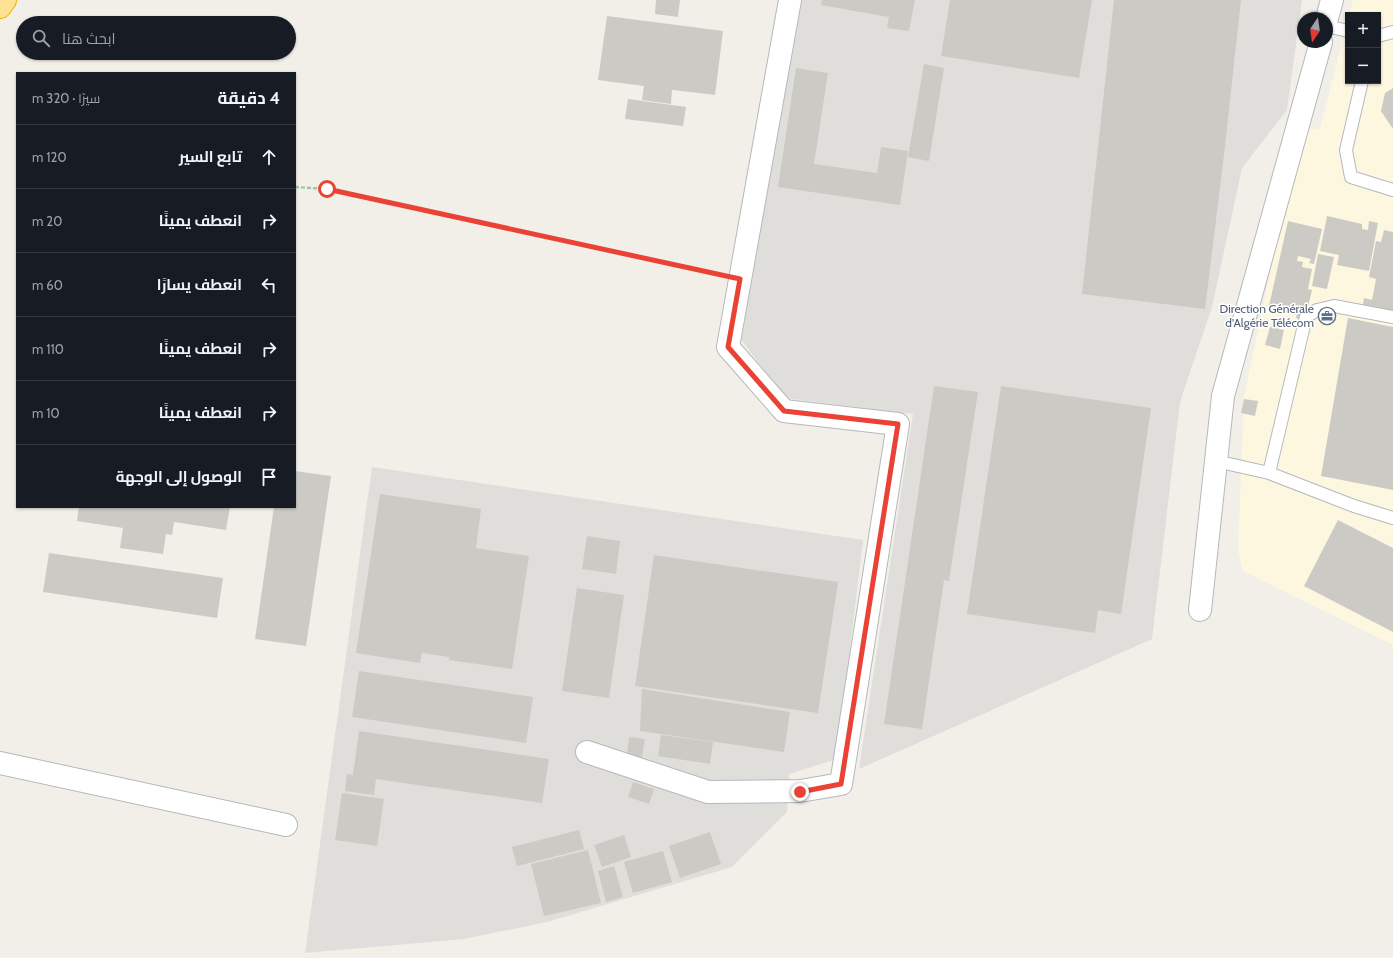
<!DOCTYPE html>
<html lang="ar">
<head>
<meta charset="utf-8">
<style>
  :root { --surface:#171b24; --page:#242831; --text:#f1f3f6; --muted:#9ea1a6; --line:#363941 }
  body { margin:0; font-family:Cabin,Cairo,sans-serif; background:var(--page); color:var(--text); direction:rtl }
  .controls { position:absolute; right:12px; top:12px; display:grid; overflow:hidden; border-radius:0px; box-shadow:0 1px 3px #0004 }
  .controls button { width:36px; height:36px; display:grid; place-items:center; padding:0; border:0; border-bottom:1px solid var(--line); background:var(--surface); color:var(--text); font:20px sans-serif }
  .compass { position:absolute; left:1297px; top:12px; width:36px; height:36px; border-radius:50%; background:var(--surface); box-shadow:0 1px 3px #0004; rotate:193deg }
  .stop { position:absolute; width:12px; height:12px; margin:-9px; border:3px solid #ea4335; border-radius:50%; background:#fff }
  .stop.end { background:#ea4335; border-color:#fff; box-shadow:0 1px 4px #0008 }
  .list { margin:0; padding:0; list-style:none }
  h2 { display:flex; justify-content:space-between; align-items:center; height:52px; margin:0; padding:0 16px; font-size:17px }
  h2 small { font-size:13px; font-weight:400; color:var(--muted) }
  .list li { display:grid; grid-template-columns:26px 1fr auto; gap:12px; align-items:center; box-sizing:border-box; height:64px; padding:0 16px; border-top:1px solid var(--line) }
  .list b { display:block; font-size:15px; white-space:nowrap }
  .list em { font-size:13px; font-style:normal; color:var(--muted) }
  .icon { flex:none; width:22px; height:22px; fill:none; stroke:currentColor; stroke-width:2; stroke-linecap:round; stroke-linejoin:round }
  .map { position:relative; flex:none; width:1393px; height:958px; overflow:hidden; direction:ltr }
  .search { position:absolute; background:var(--surface); box-shadow:0 1px 3px #0004; left:16px; top:16px; width:280px; height:44px; display:flex; align-items:center; gap:10px; box-sizing:border-box; padding:0 14px; border-radius:22px; color:var(--muted); font-size:15px }
  .panel { position:absolute; background:var(--surface); box-shadow:0 1px 3px #0004; left:16px; top:72px; width:280px; height:436px; border-radius:0px; direction:rtl }
  .map>svg:first-child { display:block }
  .commercial { fill:#fef7e0 }
  .industrial { fill:#e0deda }
  .building { fill:#cccac5 }
  .lines { fill:none; stroke-linecap:round; stroke-linejoin:round }
  .lane-casing { stroke:#b5b8bc; stroke-width:14 }
  .street-casing { stroke:#b5b8bc; stroke-width:24 }
  .highway-casing { stroke:#f9ab00; stroke-width:24 }
  .path { stroke:#9cc7a9; stroke-width:2.5; stroke-dasharray:4 2; stroke-linecap:butt }
  .lane { stroke:#fff; stroke-width:12 }
  .street { stroke:#fff; stroke-width:22 }
  .highway { stroke:#fde293; stroke-width:22 }
  .route { stroke:#ea4335; stroke-width:5 }
  .labels { text-anchor:middle; stroke-width:3; stroke-linejoin:round; paint-order:stroke }
  .service-label { font-size:12px; fill:#4e5e75; stroke:#fff; text-anchor:end }
</style>
</head>
<body>
<div class="map">
<svg width="1393" height="958" viewBox="0 0 1393 958">
  <rect width="100%" height="100%" fill="#f1efe8"/>
  <path class="commercial" d="M1353,0H1393V645L1243,571L1238,551L1244,396L1278,236L1304,130L1320,129L1348,20V81H1378V15H1349Z"/>
  <path class="industrial" d="M800,0H1302L1287,110L1242,168L1212,307L1180,402L1152,639L859,769L913,414L784,398L741,339Z
    M372,467L863,540L837,759L789,774L787,812L732,867L547,922L464,939L305,953Z"/>
  <path class="building" d="M656,0H680L678,17L655,14Z
    M822,0H915L909,31L887,28L889,17L821,5Z
    M950,0H1092L1079,78L941,56Z
    M1114,0H1241L1224,155L1205,309L1082,294Z
    M607,16L723,31L715,95L665,89L672,90L671,104L642,100L644,86L598,80Z
    M924,64L944,68L929,161L908,157Z
    M796,68L828,73L814,164L877,173L881,147L908,151L900,205L778,187Z
    M1393,88V129L1381,111L1385,93Z
    M628,99L686,107L683,126L625,119Z
    M1327,216L1362,224V229L1368,230L1369,221L1378,223L1369,271L1337,265L1339,255L1320,251Z
    M1288,221L1322,229L1314,264L1309,263L1311,259L1298,256L1297,261L1303,262L1302,267L1312,269L1308,289L1312,290L1305,320L1296,318L1298,308L1295,307L1294,312L1269,306Z
    M1384,230L1393,232V316L1362,309L1364,298L1372,300L1376,279L1369,277L1376,241L1381,242Z
    M1318,254L1334,257L1327,289L1312,286Z
    M1348,318L1393,327V490L1321,476Z
    M1270,327L1284,330L1280,349L1265,345Z
    M934,386L978,392L949,581L944,580L922,729L884,724Z
    M1001,386L1151,408L1121,614L1098,610L1095,633L967,614Z
    M1244,399L1258,401L1255,416L1241,413Z
    M295,471L331,476L306,646L255,639L274,507H295Z
    M380,494L481,509L476,548L529,556L512,669L449,660V657L422,653L420,663L356,653Z
    M79,507H230L226,530L174,522L172,535L166,534L163,554L120,548L123,528L77,521Z
    M1338,520L1393,548V632L1304,586Z
    M587,536L620,541L616,574L582,569Z
    M49,553L223,578L217,618L43,592Z
    M654,555L838,582L818,713L635,686Z
    M577,588L624,595L609,698L562,691Z
    M359,671L533,697L526,743L352,717Z
    M642,689L790,712L784,752L640,731Z
    M359,731L549,759L542,803L376,779L374,795L345,791L347,774L353,775Z
    M661,735L713,742L710,764L658,756Z
    M629,737L645,739L642,757L627,755Z
    M633,782L654,789L649,804L628,797Z
    M342,793L384,799L377,846L335,840Z
    M579,830L584,849L517,866L512,847Z
    M710,832L721,864L680,878L669,846Z
    M624,835L631,857L602,867L594,845Z
    M588,850L601,903L544,916L531,864Z
    M663,851L672,882L633,893L624,862Z
    M614,866L623,897L606,902L598,871Z"/>
  <g class="lines">
    <defs>
      <path id="lane" d="M1327,26L1348,31
        M1378,36L1393,32
        M1362,81L1346,150L1351,177L1393,190
        M1216,461L1269,473L1354,506L1393,518
        M1269,473L1306,317L1317,310L1334,306L1393,317"/>
      <path id="street" d="M1327,18L1332,0
        M1200,610L1223,396L1321,42
        M587,752L708,792L800,791L841,784L898,424L784,411L728,347L790,0
        M0,763L286,825"/>
      <path id="highway" d="M0,7L5,0"/>
    </defs>
    <use href="#lane" class="lane-casing"/>
    <use href="#street" class="street-casing"/>
    <use href="#highway" class="highway-casing"/>
    <path class="path" d="M295,187L327,189L719,274"/>
    <use href="#lane" class="lane"/>
    <use href="#street" class="street"/>
    <use href="#highway" class="highway"/>
  </g>
  <g class="lines">
    <path class="route" d="M327,189L740,279L728,347L784,411L898,424L841,784L800,792"/>
  </g>
  <defs>
    <symbol id="office-ring" viewBox="-11 -11 22 22"><circle r="9.5" fill="#fff" stroke="#5c6f8a" stroke-width="1.5"/><path d="M-6-3h4V-5.5h4V-3h4V5H-6ZM-1-4.5V-3h2v-1.5ZM-6 0V1H6V0Z" fill="#5c6f8a"/></symbol>
  </defs>
  <g fill-rule="evenodd">
    <use href="#office-ring" x="1317" y="306" width="20" height="20"/>
  </g>
  <g class="labels">
    <g class="service-label">
      <text x="1314" y="313">Direction Générale<tspan x="1314" dy="14">d'Algérie Télécom</tspan></text>
    </g>
  </g>
</svg>
<div class="controls">
<button>+</button>
<button>−</button>
</div>
<svg class="compass" viewBox="-18 -18 36 36"><path d="M0-13l5 13h-10z" fill="#e53935"/><path d="M0 13l5-13h-10z" fill="#9ea1a6"/></svg>
<div class="stop" style="left:327px;top:189px"></div>
<div class="stop end" style="left:800px;top:792px"></div>
<div class="search"><svg class="icon" aria-label="search" viewBox="0 0 24 24"><circle cx="10" cy="10" r="6"/><path d="M15 15l6 6"/></svg>ابحث هنا</div>
<section class="panel">
<h2>4 دقيقة<small>سيرًا · 320 m</small></h2>
<ul class="list">
<li><svg class="icon" aria-label="ahead" viewBox="0 0 24 24"><path d="M12 20V5M6 11l6-6 6 6"/></svg><div><b>تابع السير</b></div><em>120 m</em></li>
<li><svg class="icon" aria-label="right" viewBox="0 0 24 24"><path d="M7 20v-9h11M14 6l5 5-5 5"/></svg><div><b>انعطف يمينًا</b></div><em>20 m</em></li>
<li><svg class="icon" aria-label="left" viewBox="0 0 24 24"><path d="M17 20v-9H6M10 6l-5 5 5 5"/></svg><div><b>انعطف يسارًا</b></div><em>60 m</em></li>
<li><svg class="icon" aria-label="right" viewBox="0 0 24 24"><path d="M7 20v-9h11M14 6l5 5-5 5"/></svg><div><b>انعطف يمينًا</b></div><em>110 m</em></li>
<li><svg class="icon" aria-label="right" viewBox="0 0 24 24"><path d="M7 20v-9h11M14 6l5 5-5 5"/></svg><div><b>انعطف يمينًا</b></div><em>10 m</em></li>
<li><svg class="icon" aria-label="arrive" viewBox="0 0 24 24"><path d="M6 21V4h12l-3 4 3 4H6"/></svg><div><b>الوصول إلى الوجهة</b></div></li>
</ul>
</section>
</div>
</body>
</html>
